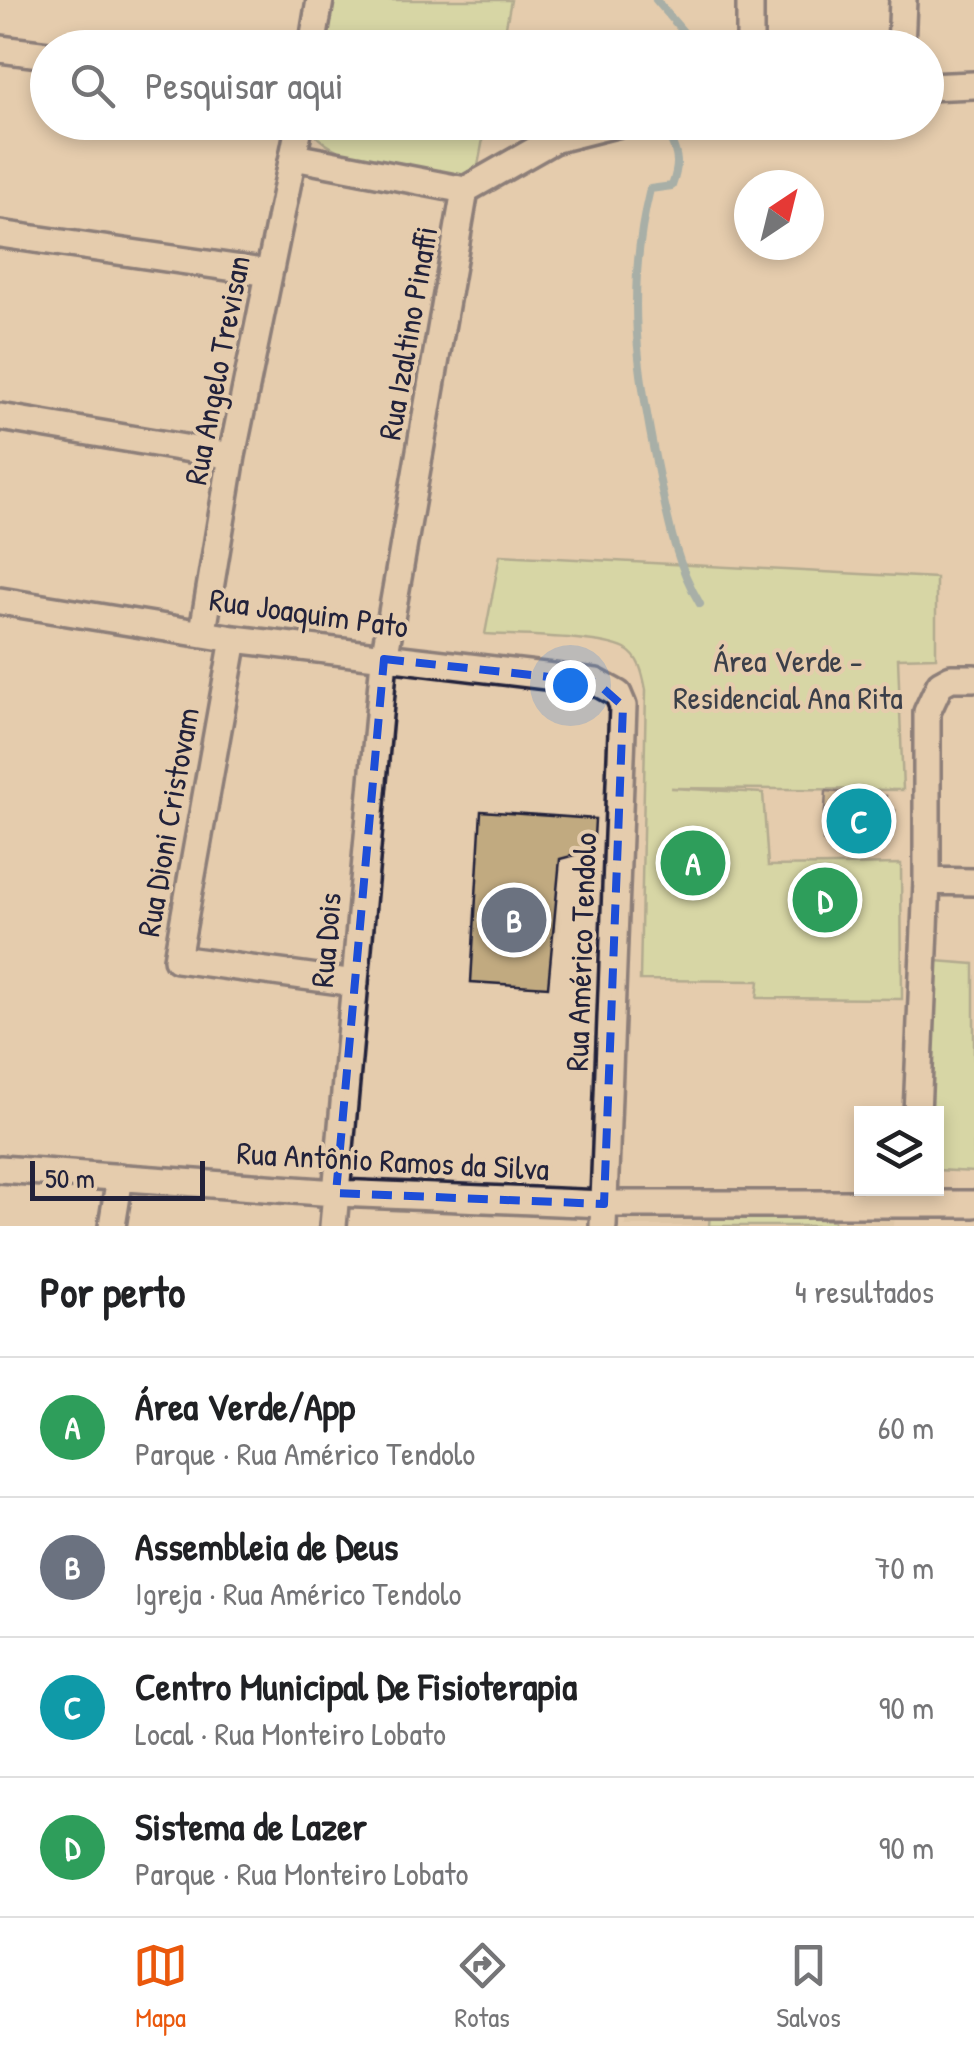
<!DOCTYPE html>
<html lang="pt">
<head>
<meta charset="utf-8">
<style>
  :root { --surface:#fff; --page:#f2f2f2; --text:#202124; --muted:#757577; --line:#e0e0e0; --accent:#ea580c }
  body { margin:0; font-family:"Patrick Hand",sans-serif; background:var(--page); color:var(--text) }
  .controls { position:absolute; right:30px; bottom:30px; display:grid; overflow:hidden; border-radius:0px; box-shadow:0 5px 15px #0003 }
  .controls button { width:90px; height:90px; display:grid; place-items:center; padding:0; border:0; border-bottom:2px solid var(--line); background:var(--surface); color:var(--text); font:50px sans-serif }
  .compass { position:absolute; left:734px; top:170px; width:90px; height:90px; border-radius:50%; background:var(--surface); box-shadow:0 5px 15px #0003; rotate:35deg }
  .scale { position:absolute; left:30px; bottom:25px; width:175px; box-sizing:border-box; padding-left:10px; border:5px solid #22223b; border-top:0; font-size:28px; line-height:35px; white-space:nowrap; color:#22223b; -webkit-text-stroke:8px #e5ccad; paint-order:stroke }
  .you { position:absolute; left:570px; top:685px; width:35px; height:35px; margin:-25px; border:8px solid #fff; border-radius:50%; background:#1a73e8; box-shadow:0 0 0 15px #1a73e833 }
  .badge { display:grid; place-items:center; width:65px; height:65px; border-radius:50%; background:var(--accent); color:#fff; font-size:32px; font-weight:700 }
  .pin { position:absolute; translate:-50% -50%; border:5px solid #fff; box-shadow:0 2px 10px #0006 }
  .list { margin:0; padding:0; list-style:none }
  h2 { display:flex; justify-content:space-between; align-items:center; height:130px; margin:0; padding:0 40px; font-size:42px }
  h2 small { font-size:32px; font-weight:400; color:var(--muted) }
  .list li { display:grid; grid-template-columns:65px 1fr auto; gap:30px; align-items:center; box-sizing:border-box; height:140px; padding:0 40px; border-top:2px solid var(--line) }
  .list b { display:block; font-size:38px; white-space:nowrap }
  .list p { margin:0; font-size:32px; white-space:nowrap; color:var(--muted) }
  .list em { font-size:32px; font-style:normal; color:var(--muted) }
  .icon { flex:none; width:55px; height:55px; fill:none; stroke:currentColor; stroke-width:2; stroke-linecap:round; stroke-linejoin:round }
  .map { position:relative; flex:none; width:974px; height:1226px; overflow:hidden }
  .search { position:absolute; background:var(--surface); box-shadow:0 5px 15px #0003; left:30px; right:30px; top:30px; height:110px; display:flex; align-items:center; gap:25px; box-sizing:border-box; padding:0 35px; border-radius:55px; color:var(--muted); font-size:38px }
  .sheet { height:690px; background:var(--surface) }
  nav { display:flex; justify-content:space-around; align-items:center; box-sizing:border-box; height:140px; border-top:2px solid var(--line); background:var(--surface); font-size:28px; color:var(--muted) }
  nav a { display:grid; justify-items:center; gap:5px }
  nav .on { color:var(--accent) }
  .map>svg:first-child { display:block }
  .built { fill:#d6bf9e }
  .green { fill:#c6e39b; stroke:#74826b; stroke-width:2.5 }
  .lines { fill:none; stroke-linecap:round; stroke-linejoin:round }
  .stream { stroke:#5d8c9f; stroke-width:8 }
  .building { fill:#c1aa80; stroke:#22223b; stroke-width:2.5 }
  .minor-casing { stroke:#22223b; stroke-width:32 }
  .minor { stroke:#e5ccad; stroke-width:25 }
  .marked { fill:none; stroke:#1d4ed8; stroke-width:8; stroke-dasharray:20 12; stroke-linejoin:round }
  .labels { text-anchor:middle; stroke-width:8; stroke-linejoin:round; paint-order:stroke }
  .street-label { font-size:32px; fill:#22223b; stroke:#e5ccad }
  .park-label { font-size:32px; fill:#3b3f49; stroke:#e5ccad }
</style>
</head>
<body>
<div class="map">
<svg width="974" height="1226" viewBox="0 0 974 1226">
  <rect width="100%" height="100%" fill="#e5ccad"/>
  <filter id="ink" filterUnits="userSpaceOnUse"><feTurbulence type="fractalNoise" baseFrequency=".01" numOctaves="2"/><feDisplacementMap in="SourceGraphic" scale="20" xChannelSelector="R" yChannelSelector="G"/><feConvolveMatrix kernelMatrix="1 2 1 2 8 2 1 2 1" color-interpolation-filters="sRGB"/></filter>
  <g filter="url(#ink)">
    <path class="built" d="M625,1206L895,1217L894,1226H625Z"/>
    <path class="green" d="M330,0H511L502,47L324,48Z
      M310,122L486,123L477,171C469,173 460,176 453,177C423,178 311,157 310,122Z
      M500,555L936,578V657L898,658L903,790L671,788L763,793L768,866L901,864L902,999L757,998L759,981L640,980L646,690C643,675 640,657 625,649C599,636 518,636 485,634Z
      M936,961L974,964V1172L937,1170L936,1114H928Z
      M710,1213L834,1220V1226H709Z"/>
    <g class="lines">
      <path class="stream" d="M656,0L686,35L679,48
        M670,138C679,157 679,166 672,186L650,189C625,292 637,370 658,472C668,520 675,562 700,604"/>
    </g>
    <path class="building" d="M826,791L886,796L885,809L895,810L893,833L886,832L885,846L823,841Z
      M481,811L595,819L594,837L579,854L560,859L548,987L471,982Z"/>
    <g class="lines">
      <defs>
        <path id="minor" d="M750,0V48
          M312,48L320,0
          M901,48L903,0
          M0,49L48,55
          M926,87L974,85
          M294,157L465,190L384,659L333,1226
          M465,190L553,140L624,122
          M0,234L269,273
          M0,417L232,456
          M0,601L234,639L596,682L618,694L623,706L603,1226
          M203,631L232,456L300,122
          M234,639L177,959L355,983
          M927,881L974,882
          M917,1114L927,881V712L940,684L951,678H974
          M0,1169L336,1193L604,1204H974
          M112,1226L120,1177"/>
      </defs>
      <use href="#minor" class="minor-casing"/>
      <use href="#minor" class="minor"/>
    </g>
  </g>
  <path d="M0 0H974V1226H0ZM384,659L596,682L623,706L604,1204L336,1193Z" fill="#e5ccad" fill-opacity=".55" fill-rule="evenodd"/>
  <path class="marked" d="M384,659L596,682L623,706L604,1204L336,1193Z"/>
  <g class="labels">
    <g class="street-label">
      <text transform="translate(408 333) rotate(-80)" y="11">Rua Izaltino Pinaffi</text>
      <text transform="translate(217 370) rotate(-79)" y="11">Rua Angelo Trevisan</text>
      <text transform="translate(309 613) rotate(8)" y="11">Rua Joaquim Pato</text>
      <text transform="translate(168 822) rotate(-80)" y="11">Rua Dioni Cristovam</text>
      <text transform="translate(326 940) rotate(-85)" y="11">Rua Dois</text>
      <text transform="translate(581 952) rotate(-88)" y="11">Rua Américo Tendolo</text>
      <text transform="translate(393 1161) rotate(3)" y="11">Rua Antônio Ramos da Silva</text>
    </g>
    <g class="park-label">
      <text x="788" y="672">Área Verde -<tspan x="788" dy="37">Residencial Ana Rita</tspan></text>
    </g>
  </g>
</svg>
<div class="controls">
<button><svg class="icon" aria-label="layers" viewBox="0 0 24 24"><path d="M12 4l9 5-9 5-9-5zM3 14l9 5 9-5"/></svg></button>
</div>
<svg class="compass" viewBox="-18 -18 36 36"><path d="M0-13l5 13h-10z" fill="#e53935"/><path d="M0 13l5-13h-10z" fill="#757577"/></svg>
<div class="scale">50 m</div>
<div class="you"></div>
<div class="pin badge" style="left:693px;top:863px;background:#2e9e5b">A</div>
<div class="pin badge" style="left:514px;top:920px;background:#6b7280">B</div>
<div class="pin badge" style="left:859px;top:821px;background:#0f9aa8">C</div>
<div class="pin badge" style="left:825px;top:900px;background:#2e9e5b">D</div>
<div class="search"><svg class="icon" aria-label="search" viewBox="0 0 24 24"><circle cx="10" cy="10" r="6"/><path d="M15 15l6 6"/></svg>Pesquisar aqui</div>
</div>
<section class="sheet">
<h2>Por perto<small>4 resultados</small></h2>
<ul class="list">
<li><span class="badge" style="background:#2e9e5b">A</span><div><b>Área Verde/App</b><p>Parque · Rua Américo Tendolo</p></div><em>60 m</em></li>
<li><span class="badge" style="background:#6b7280">B</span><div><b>Assembleia de Deus</b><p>Igreja · Rua Américo Tendolo</p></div><em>70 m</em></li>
<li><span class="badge" style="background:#0f9aa8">C</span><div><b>Centro Municipal De Fisioterapia</b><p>Local · Rua Monteiro Lobato</p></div><em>90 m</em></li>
<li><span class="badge" style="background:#2e9e5b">D</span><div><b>Sistema de Lazer</b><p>Parque · Rua Monteiro Lobato</p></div><em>90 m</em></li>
</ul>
</section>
<nav>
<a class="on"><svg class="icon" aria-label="map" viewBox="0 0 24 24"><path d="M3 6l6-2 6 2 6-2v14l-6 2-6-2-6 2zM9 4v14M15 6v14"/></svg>Mapa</a>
<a><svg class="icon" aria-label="directions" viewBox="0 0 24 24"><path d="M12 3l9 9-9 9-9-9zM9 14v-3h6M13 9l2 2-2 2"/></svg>Rotas</a>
<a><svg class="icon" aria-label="saved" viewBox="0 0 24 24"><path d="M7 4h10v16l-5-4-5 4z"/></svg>Salvos</a>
</nav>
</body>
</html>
